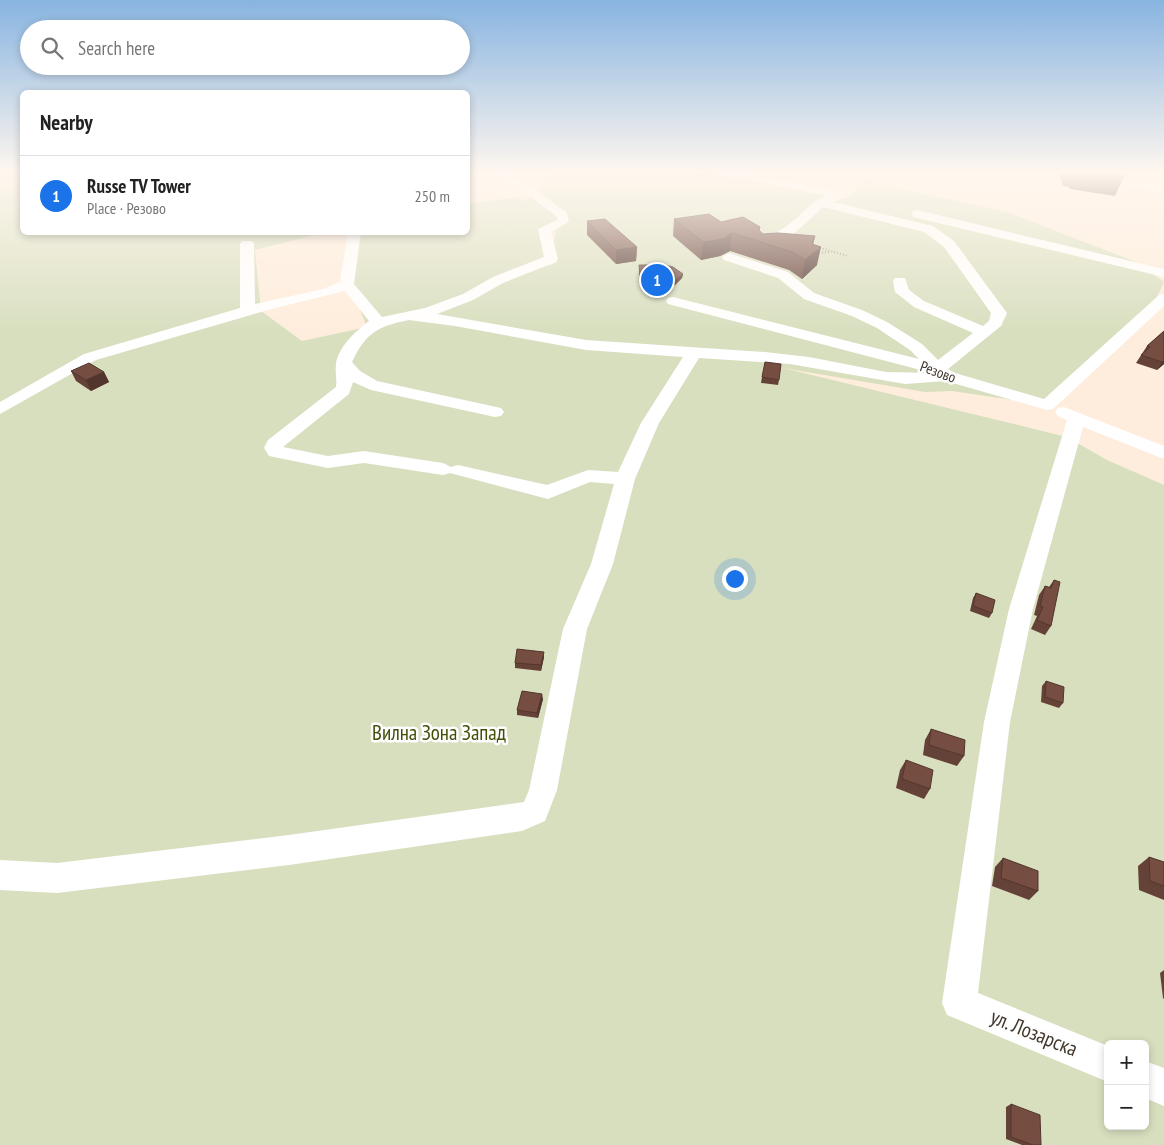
<!DOCTYPE html>
<html lang="en">
<head>
<meta charset="utf-8">
<style>
  :root { --surface:#fff; --page:#f6f6f6; --text:#222; --muted:#767676; --line:#e0e0e0; --accent:#1a73e8 }
  body { margin:0; font-family:"PT Sans Narrow",sans-serif; background:var(--page); color:var(--text) }
  .controls { position:absolute; right:15px; bottom:15px; display:grid; overflow:hidden; border-radius:8px; box-shadow:0 2px 8px #0003 }
  .controls button { width:45px; height:45px; display:grid; place-items:center; padding:0; border:0; border-bottom:1px solid var(--line); background:var(--surface); color:var(--text); font:25px sans-serif }
  .you { position:absolute; left:734px; top:578px; width:18px; height:18px; margin:-12px; border:4px solid #fff; border-radius:50%; background:#1a73e8; box-shadow:0 0 0 8px #1a73e833 }
  .badge { display:grid; place-items:center; width:32px; height:32px; border-radius:50%; background:var(--accent); color:#fff; font-size:16px; font-weight:700 }
  .pin { position:absolute; translate:-50% -50%; border:2px solid #fff; box-shadow:0 1px 5px #0006 }
  .list { margin:0; padding:0; list-style:none }
  h2 { display:flex; justify-content:space-between; align-items:center; height:65px; margin:0; padding:0 20px; font-size:21px }
  h2 small { font-size:16px; font-weight:400; color:var(--muted) }
  .list li { display:grid; grid-template-columns:32px 1fr auto; gap:15px; align-items:center; box-sizing:border-box; height:80px; padding:0 20px; border-top:1px solid var(--line) }
  .list b { display:block; font-size:19px; white-space:nowrap }
  .list p { margin:0; font-size:16px; white-space:nowrap; color:var(--muted) }
  .list em { font-size:16px; font-style:normal; color:var(--muted) }
  .icon { flex:none; width:28px; height:28px; fill:none; stroke:currentColor; stroke-width:2; stroke-linecap:round; stroke-linejoin:round }
  .map { position:relative; flex:none; width:1164px; height:1145px; overflow:hidden }
  .search { position:absolute; background:var(--surface); box-shadow:0 2px 8px #0003; left:20px; top:20px; width:450px; height:55px; display:flex; align-items:center; gap:12px; box-sizing:border-box; padding:0 18px; border-radius:28px; color:var(--muted); font-size:19px }
  .panel { position:absolute; background:var(--surface); box-shadow:0 2px 8px #0003; left:20px; top:90px; width:450px; height:145px; border-radius:8px }
  .map>svg:first-child { display:block }
  .green { fill:#d8dfbf; fill-rule:evenodd }
  .lines { fill:none; stroke-linecap:round; stroke-linejoin:round }
  .path { stroke:#9e9082; stroke-width:2; stroke-dasharray:1 2; stroke-linecap:butt }
  .minor { fill:#fff; fill-rule:evenodd }
  .wall { fill:#654238 }
  .shaded-wall { fill:#52362e }
  .building { fill:#754d41; stroke:#52362e }
  .labels { text-anchor:middle; stroke-width:5; stroke-linejoin:round; paint-order:stroke }
  .far-street-label { font-size:15px; fill:#41362b; stroke:#fdfdfd }
  .near-park-label { font-size:21px; fill:#444e08; stroke:#fdfdfd }
  .near-street-label { font-size:21px; fill:#41362b; stroke:#fdfdfd }
</style>
</head>
<body>
<div class="map">
<svg width="1164" height="1145" viewBox="0 0 1164 1145">
  <rect width="100%" height="100%" fill="#feeddc"/>
  <path class="green" d="M0,172H22V232L322,233L255,250L261,311L302,341L367,327L346,276L353,233L468,232V204L516,197L526,201L556,173L567,172H725L848,198L863,180L1007,212L1136,262L1164,282L1151,310L1047,405L952,391L925,392L783,368L1067,437L1107,460L1164,485V1145H0ZM557,217L567,220V223L556,230L553,248L557,262L549,266L540,238V229L559,222ZM1108,1044H1145V1126H1108Z"/>
  <g class="lines">
    <path class="path" d="M688,172L716,179
      M537,181L556,173L567,172
      M817,247L848,256
      M816,253L831,252"/>
    <path class="minor" d="M488,172C518,172 544,196 567,213L569,222L551,231L558,259L556,262L503,283L473,300L437,314L586,340L765,352L809,357L886,372L932,373L668,304L666,301L668,298L673,297L919,359L910,350L877,328L852,316L804,299L778,278L724,260L722,257L729,253L788,272L814,293L862,310L887,322L922,344L938,360L973,333L914,307L895,292L893,281L895,278H905L909,290L924,301L983,326L989,321L991,313L944,247L924,232L823,207C811,218 776,254 760,250L758,247L760,244L788,225L817,200L827,196L725,175L720,172H740L844,192L848,196L833,202L933,226L954,241L1007,313L1001,326L948,369L955,373L1044,399L1159,295L1164,294V306L1053,409L1047,410L946,381L905,384L790,364L699,358L659,423L635,479L613,564L587,629L557,790L545,821L522,831L289,865L57,893L0,890V860L57,863L289,835L524,802L529,790L563,629L591,564L614,484L590,482L548,499L450,473L443,475L364,463L328,468L269,456L264,448L268,440L336,387C337,380 335,371 336,364C338,347 357,330 369,321L345,291L275,308L96,360L0,414V402L84,354L240,308V244L242,241H252L254,244L255,304L323,289L340,282L348,232H361L354,284L382,317L425,308L463,294L493,277L544,257L538,229L557,220V217L522,190ZM409,320L455,326L586,350L683,357L641,423L618,472L588,470L547,485L458,465L451,467L443,463L364,451L328,456L283,447L349,394L353,382L371,390L495,417L501,416L504,412L501,408L377,381L360,371L352,362C366,332 379,326 409,320Z
      M1092,177L1164,185V191L1088,182L1086,180Z
      M917,210L1164,269V277L913,217L911,214L913,211Z
      M1064,407L1164,446V459L1083,427L1033,609L1010,722L978,993L1108,1046V1082L947,1015L942,1003L984,722L1009,609L1067,420L1058,416L1055,412L1058,408Z
      M1145,1061L1164,1068V1106L1145,1098Z"/>
  </g>
  <path class="wall" d="M1058,172H1126L1115,196L1070,189L1069,187L1063,186Z
    M674,219L721,222L760,231L763,234L815,236L813,244L817,265L802,279L789,270L730,251L720,256L701,260L673,236Z
    M587,221L637,247L636,261L616,264L587,235Z
    M639,265L683,274L682,278L675,285L655,288L640,281Z
    M1164,331V364L1157,370L1136,363L1147,346Z
    M71,371L104,372L109,382L91,391L76,381Z
    M762,377L779,380L778,385L761,383Z
    M1054,580L1051,626L1045,635L1031,629L1037,616L1034,615L1039,595L1045,586L1049,587Z
    M976,593L992,613L989,618L970,611L973,598Z
    M544,657L541,671L515,668V663Z
    M1046,681L1063,703L1059,708L1041,702L1042,686Z
    M543,699L538,718L517,715V710Z
    M931,729L964,756L957,766L923,755L925,740Z
    M906,760L930,789L924,799L896,788L900,770Z
    M1149,857L1164,862V900L1139,890L1138,866Z
    M1003,858L1038,891L1029,900L992,886L995,867Z
    M1164,970V999L1163,998L1160,973Z
    M1011,1104L1041,1145H1022L1006,1139V1107Z"/>
  <path class="shaded-wall" d="M732,233L730,251L720,256L701,260L703,242Z
    M815,236L810,256L821,247L817,265L802,279L805,260Z
    M637,247L636,261L616,264V250Z
    M683,274L682,278L675,285L655,288L656,283Z
    M1164,361V364L1157,370L1162,362Z
    M104,372L109,382L91,391L86,380Z
    M544,652V657L541,671V665Z
    M542,694L543,699L538,718L537,713Z"/>
  <path class="building" d="M709,214L721,222L743,217L760,227L759,230L763,234L778,233L815,236L812,244L821,247L805,260L792,252L732,233L723,239L703,242L674,219Z
    M605,219L637,247L616,250L587,221Z
    M639,265H664L673,267L683,274L676,280L656,283L640,276Z
    M1164,331V361L1162,362L1141,355L1150,347L1147,346Z
    M765,362L781,364L779,380L762,377Z
    M89,363L104,372L86,380L71,371Z
    M1054,580L1060,582L1051,626L1037,620L1043,607L1040,606L1045,586L1051,588Z
    M976,593L995,600L992,613L973,606Z
    M517,649L544,652L541,665L515,663Z
    M1046,681L1064,687L1063,703L1045,697Z
    M522,691L542,694L537,713L517,710Z
    M931,729L965,740L964,756L929,745Z
    M906,760L933,770L930,789L902,779Z
    M1149,857L1164,862V886L1150,881Z
    M1003,858L1038,871V891L1001,878Z
    M1011,1104L1040,1115L1041,1145H1033L1011,1137Z"/>
  <linearGradient id="sky" x2="0" y2="1"><stop stop-color="#88b4e1"/><stop offset="0.52" stop-color="#fff7ef"/><stop offset="1" stop-color="#fff7ef" stop-opacity="0"/></linearGradient>
  <rect width="1164" height="332" fill="url(#sky)"/>
  <g class="labels">
    <g class="far-street-label">
      <text transform="translate(938 372) rotate(20)" y="5">Резово</text>
    </g>
    <g class="near-park-label">
      <text x="439" y="740">Вилна Зона Запад</text>
    </g>
    <g class="near-street-label">
      <text transform="translate(1034 1033) rotate(22)" y="7">ул. Лозарска</text>
    </g>
  </g>
</svg>
<div class="controls">
<button>+</button>
<button>−</button>
</div>
<div class="you"></div>
<div class="pin badge" style="left:657px;top:280px">1</div>
<div class="search"><svg class="icon" aria-label="search" viewBox="0 0 24 24"><circle cx="10" cy="10" r="6"/><path d="M15 15l6 6"/></svg>Search here</div>
<section class="panel">
<h2>Nearby<small></small></h2>
<ul class="list">
<li><span class="badge">1</span><div><b>Russe TV Tower</b><p>Place · Резово</p></div><em>250 m</em></li>
</ul>
</section>
</div>
</body>
</html>
